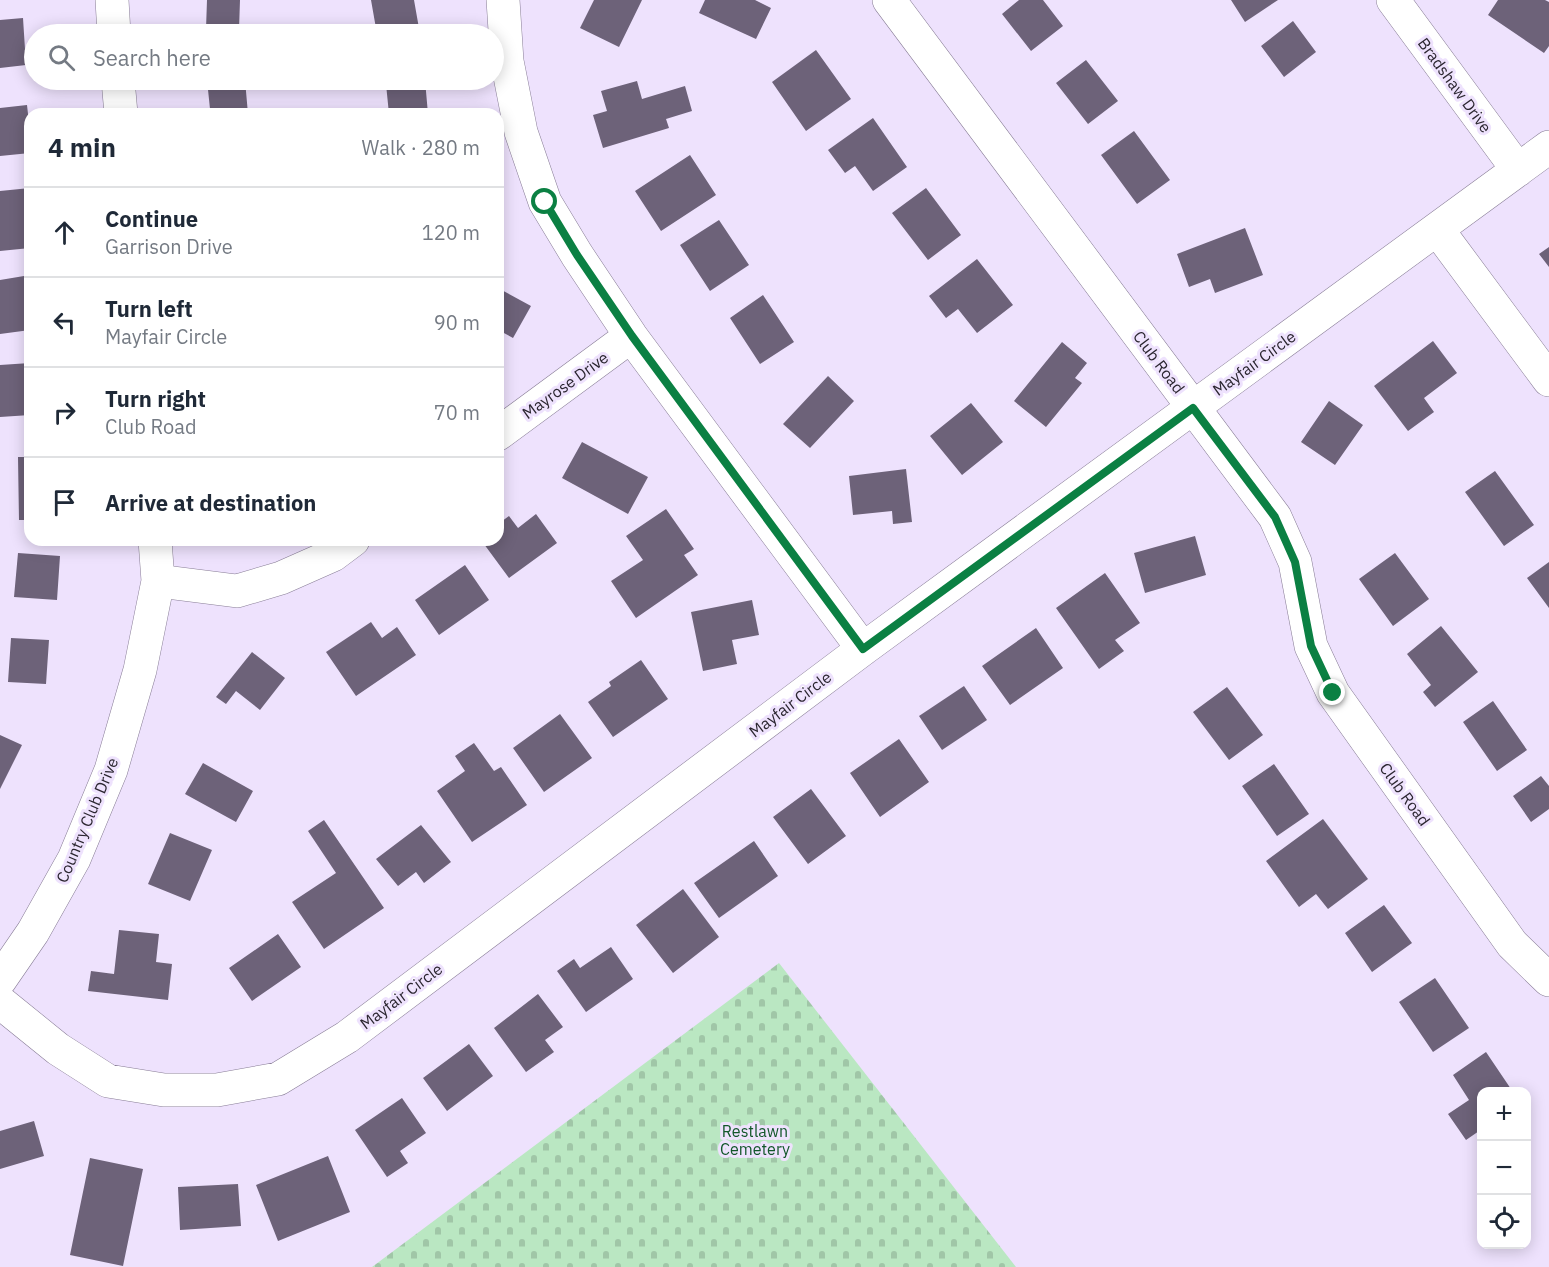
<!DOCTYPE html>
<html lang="en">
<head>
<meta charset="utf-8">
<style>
  :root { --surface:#fff; --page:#f6f6f7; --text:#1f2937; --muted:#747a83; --line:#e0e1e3 }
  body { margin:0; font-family:"IBM Plex Sans",sans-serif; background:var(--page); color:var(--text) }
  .controls { position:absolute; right:18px; bottom:18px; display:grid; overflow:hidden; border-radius:12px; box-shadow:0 3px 15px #0003 }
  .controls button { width:54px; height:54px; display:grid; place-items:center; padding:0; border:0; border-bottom:2px solid var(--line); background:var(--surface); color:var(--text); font:30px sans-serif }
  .stop { position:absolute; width:18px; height:18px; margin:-14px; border:4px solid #0b8043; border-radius:50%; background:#fff }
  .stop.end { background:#0b8043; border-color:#fff; box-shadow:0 2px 6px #0008 }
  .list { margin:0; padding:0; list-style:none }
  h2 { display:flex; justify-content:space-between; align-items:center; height:78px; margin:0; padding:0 24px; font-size:26px }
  h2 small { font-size:20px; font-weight:400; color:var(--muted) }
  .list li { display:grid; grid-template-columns:39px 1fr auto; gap:18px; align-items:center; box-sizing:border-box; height:90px; padding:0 24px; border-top:2px solid var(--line) }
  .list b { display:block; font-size:22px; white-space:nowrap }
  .list p { margin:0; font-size:20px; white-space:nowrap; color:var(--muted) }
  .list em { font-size:20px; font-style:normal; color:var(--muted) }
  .icon { flex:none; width:33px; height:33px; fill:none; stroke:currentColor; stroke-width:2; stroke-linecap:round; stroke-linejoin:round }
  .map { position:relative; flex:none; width:1549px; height:1267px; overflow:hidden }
  .search { position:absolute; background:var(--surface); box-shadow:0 3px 15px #0003; left:24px; top:24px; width:480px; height:66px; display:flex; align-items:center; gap:15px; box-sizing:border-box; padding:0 21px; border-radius:33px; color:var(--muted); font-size:22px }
  .panel { position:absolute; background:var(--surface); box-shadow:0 3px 15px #0003; left:24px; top:108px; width:480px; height:438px; border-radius:18px }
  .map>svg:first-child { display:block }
  .cemetery { fill:url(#cemetery-stones) }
  .building { fill:#6d6279 }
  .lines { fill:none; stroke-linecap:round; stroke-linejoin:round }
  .minor-casing { stroke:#887d96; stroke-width:34 }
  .minor { stroke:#fff; stroke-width:33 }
  .route { stroke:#0b8043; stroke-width:8 }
  .labels { text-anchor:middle; stroke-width:6; stroke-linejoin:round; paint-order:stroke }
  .street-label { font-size:16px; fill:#2b2630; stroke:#eee2fd }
  .park-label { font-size:16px; fill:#12572a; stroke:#eee2fd }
</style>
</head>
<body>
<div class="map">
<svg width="1549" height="1267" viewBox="0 0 1549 1267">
  <defs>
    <pattern id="cemetery-stones" width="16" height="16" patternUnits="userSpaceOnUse" patternTransform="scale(1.5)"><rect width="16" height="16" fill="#bae7c2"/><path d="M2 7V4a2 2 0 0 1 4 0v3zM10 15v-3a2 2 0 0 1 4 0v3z" fill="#a0c6a7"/></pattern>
  </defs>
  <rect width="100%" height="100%" fill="#eee2fd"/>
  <path class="cemetery" d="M779,963L1016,1267H372Z"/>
  <path class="building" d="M207,0H240L239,30L206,29Z
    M371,0H414L420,34H377Z
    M594,0H642L619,47L580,28Z
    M705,0H755L771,8L756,39L699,13Z
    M1019,0H1043L1063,26L1031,51L1002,14Z
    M1231,0H1278L1245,22Z
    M1498,0H1545L1549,2V46L1544,53L1488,15Z
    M23,18L26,65L0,68V20Z
    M1293,21L1316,52L1284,77L1261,46Z
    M816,50L851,99L806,131L772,82Z
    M1086,60L1118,101L1088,124L1056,83Z
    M207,80H245L248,114H198V110L210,109Z
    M425,80L428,114H389L386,84Z
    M637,81L642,99L685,86L692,111L666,119L669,128L603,148L593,115L607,111L601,91Z
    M27,105L30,132V153L0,156V108Z
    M873,118L907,167L873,191L855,166L845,173L828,150Z
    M1134,131L1170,180L1137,204L1101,155Z
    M690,155L716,195L661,231L635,191Z
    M30,188V248L0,251V191Z
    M926,188L961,235L928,260L892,213Z
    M719,220L749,265L710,291L680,245Z
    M1245,228L1263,275L1215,293L1210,279L1189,287L1177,254Z
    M1549,247V267L1539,254Z
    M977,259L1013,305L977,333L958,309L946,318L929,296Z
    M30,275V330L0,334V280Z
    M498,288L531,306L513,338L502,332L498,339Z
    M763,295L794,342L760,364L730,318Z
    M1433,341L1457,373L1424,398L1434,412L1408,431L1374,386Z
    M1062,342L1087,363L1075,378L1082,383L1046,427L1014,401Z
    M30,363V415L0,417V365Z
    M828,376L854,401L810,448L783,424Z
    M1329,401L1363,425L1335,465L1301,442Z
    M971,403L1003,442L962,475L930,436Z
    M582,442L648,477L628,514L562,478Z
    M18,457H30V520H19Z
    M906,469L912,522L893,524L892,511L853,515L849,476Z
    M1495,471L1534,525L1504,546L1465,492Z
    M666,509L694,549L684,555L698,575L636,618L611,581L643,560L626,536Z
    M536,514L557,543L509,578L481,540H498V524L509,516L518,528Z
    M1195,536L1206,575L1145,593L1134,553Z
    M18,553L60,556L57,600L14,597Z
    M1395,553L1429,599L1393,626L1359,579Z
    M1549,562V608L1527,578Z
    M465,565L489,600L439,635L415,600Z
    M1105,573L1140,623L1115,640L1124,651L1099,669L1056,608Z
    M752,600L759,635L732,640L737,664L703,671L691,612Z
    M371,622L382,638L397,627L416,655L356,696L326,652Z
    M1441,626L1478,672L1435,707L1423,692L1431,685L1407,654Z
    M1036,628L1063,668L1010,705L982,666Z
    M11,638L49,640L46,684L8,682Z
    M252,652L285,678L260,710L236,691L226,704L216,697Z
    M641,660L668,699L613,737L588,702L611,686L609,682Z
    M964,686L987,720L942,750L919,716Z
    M1227,687L1263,735L1229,760L1193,712Z
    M1493,701L1527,750L1497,771L1463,722Z
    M560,714L592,758L544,792L513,748Z
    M0,735L22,745L0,789Z
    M899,739L929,782L880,817L850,773Z
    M474,743L494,771L501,767L527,805L472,842L437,791L465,771L455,756Z
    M203,763L253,791L236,822L185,794Z
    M1274,764L1309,814L1277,836L1242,786Z
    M1541,776L1549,786V809L1531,822L1513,796Z
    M811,789L846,836L808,864L773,817Z
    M1323,819L1368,879L1328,909L1316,894L1299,907L1266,861Z
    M324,820L384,908L324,949L292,902L336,873L308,831Z
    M421,825L451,862L424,883L416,872L398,886L376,859Z
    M170,833L212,850L190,901L148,884Z
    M754,841L778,876L719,918L694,883Z
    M683,889L719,937L673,973L636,925Z
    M1384,905L1412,943L1372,972L1345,933Z
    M119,930L159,934L156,962L172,964L168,1000L88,991L91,971L114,974Z
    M278,934L301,967L252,1001L229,968Z
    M611,947L633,979L586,1012L557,971L574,959L580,968Z
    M1435,978L1469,1028L1433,1052L1399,1002Z
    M538,994L563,1027L545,1040L554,1052L526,1072L494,1028Z
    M469,1044L493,1076L447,1111L423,1078Z
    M1486,1052L1513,1092H1482V1129L1466,1140L1448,1114L1469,1100L1453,1075Z
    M402,1098L426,1133L400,1151L408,1163L387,1177L355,1130Z
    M34,1121L44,1156L0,1169V1131Z
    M328,1156L350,1212L278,1241L256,1185Z
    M90,1158L143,1169L123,1266L70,1255Z
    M238,1184L241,1226L180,1230L178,1187Z"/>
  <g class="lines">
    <defs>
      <path id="minor" d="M112,0L114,34
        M503,0L507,61L521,132L545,202L577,255L631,336L863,649
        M889,0L1275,517L1295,562L1311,646L1333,693L1512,944L1549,980
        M1393,0L1518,170
        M118,80L121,114
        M1437,229L1549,380
        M498,434L631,336
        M158,581L237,591L281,578L333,555L353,540
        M0,980L33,932L74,859L111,770L140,670L158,581L155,540
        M0,1002L58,1049L108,1081L164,1090H217L278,1079L347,1037L863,649L1549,147"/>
    </defs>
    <use href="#minor" class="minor-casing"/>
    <use href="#minor" class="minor"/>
  </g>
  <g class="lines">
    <path class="route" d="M545,202L577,255L632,336L863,649L1193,408L1275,517L1295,562L1311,646L1333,693"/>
  </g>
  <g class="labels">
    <g class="street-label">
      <text transform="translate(1455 85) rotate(54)" y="6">Bradshaw Drive</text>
      <text transform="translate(1159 362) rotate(53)" y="6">Club Road</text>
      <text transform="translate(1254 363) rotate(-36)" y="6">Mayfair Circle</text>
      <text transform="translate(565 385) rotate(-36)" y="6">Mayrose Drive</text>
      <text transform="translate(790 704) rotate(-37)" y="6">Mayfair Circle</text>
      <text transform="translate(1405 794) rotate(54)" y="6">Club Road</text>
      <text transform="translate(87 820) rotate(-67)" y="6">Country Club Drive</text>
      <text transform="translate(401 996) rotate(-37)" y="6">Mayfair Circle</text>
    </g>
    <g class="park-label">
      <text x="755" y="1137">Restlawn<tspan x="755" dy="18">Cemetery</tspan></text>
    </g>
  </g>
</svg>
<div class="controls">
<button>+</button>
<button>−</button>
<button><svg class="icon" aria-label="locate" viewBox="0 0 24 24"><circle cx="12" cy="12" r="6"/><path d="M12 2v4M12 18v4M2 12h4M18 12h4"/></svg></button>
</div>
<div class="stop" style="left:545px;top:202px"></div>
<div class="stop end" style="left:1333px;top:693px"></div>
<div class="search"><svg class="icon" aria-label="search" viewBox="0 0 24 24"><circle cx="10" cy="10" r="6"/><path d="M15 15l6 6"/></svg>Search here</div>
<section class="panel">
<h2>4 min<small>Walk · 280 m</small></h2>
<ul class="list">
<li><svg class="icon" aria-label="ahead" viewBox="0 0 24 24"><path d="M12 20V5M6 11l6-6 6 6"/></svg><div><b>Continue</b><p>Garrison Drive</p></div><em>120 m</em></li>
<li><svg class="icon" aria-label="left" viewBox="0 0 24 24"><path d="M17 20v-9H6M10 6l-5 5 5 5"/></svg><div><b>Turn left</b><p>Mayfair Circle</p></div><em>90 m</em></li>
<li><svg class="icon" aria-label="right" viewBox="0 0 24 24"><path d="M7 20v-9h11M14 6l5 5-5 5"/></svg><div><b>Turn right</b><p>Club Road</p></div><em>70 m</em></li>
<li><svg class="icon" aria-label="arrive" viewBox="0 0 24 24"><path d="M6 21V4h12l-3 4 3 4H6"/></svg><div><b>Arrive at destination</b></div></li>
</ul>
</section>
</div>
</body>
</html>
